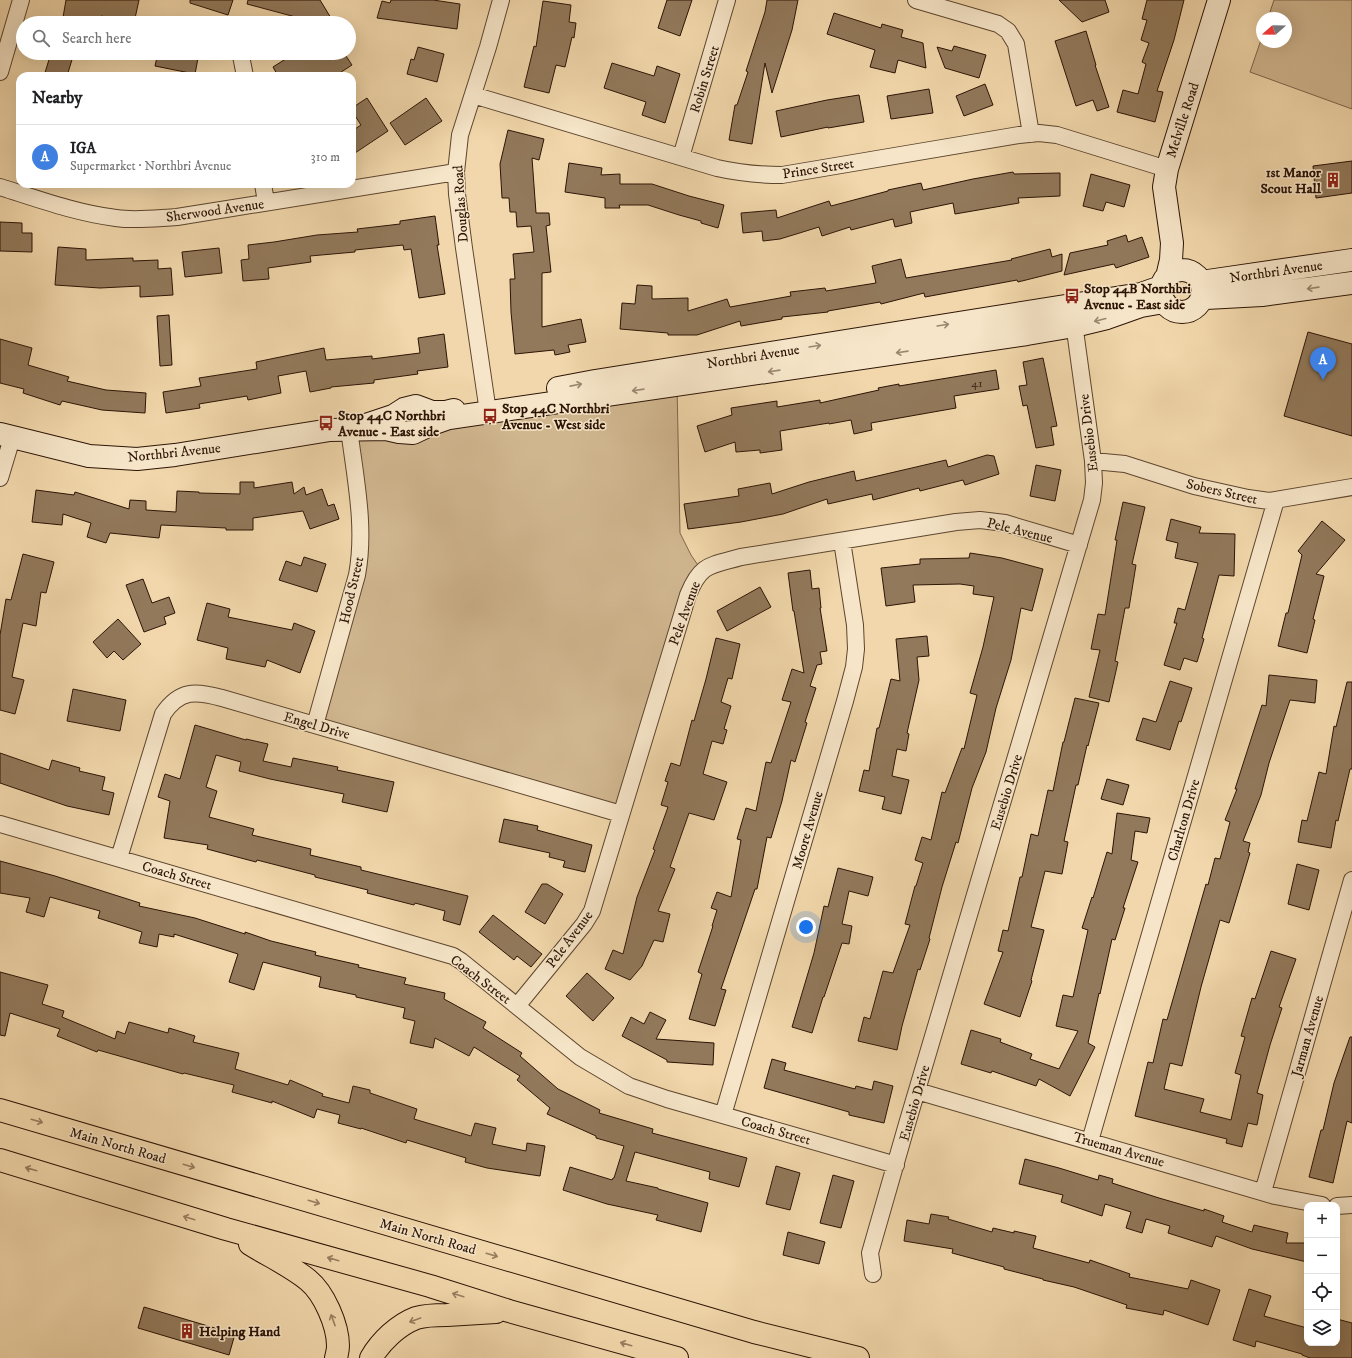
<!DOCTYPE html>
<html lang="en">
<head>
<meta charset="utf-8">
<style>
  :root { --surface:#fff; --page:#f6f6f6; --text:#202124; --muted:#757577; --line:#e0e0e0; --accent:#b45309 }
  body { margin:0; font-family:"IM FELL DW Pica",serif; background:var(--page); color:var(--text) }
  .controls { position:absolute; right:12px; bottom:12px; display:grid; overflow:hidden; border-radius:8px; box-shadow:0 4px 16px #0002 }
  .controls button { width:36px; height:36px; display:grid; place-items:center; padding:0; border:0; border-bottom:1px solid var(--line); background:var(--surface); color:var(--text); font:20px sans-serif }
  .compass { position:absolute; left:1256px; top:12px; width:36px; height:36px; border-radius:50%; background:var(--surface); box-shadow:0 4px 16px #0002; rotate:250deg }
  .you { position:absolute; left:806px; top:927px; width:14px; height:14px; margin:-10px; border:3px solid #fff; border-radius:50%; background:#1a73e8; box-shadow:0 0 0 6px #1a73e833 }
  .badge { display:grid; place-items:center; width:26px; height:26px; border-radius:50%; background:var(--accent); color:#fff; font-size:13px; font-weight:700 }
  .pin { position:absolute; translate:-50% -33px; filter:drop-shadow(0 1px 2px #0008) }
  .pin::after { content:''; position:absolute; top:21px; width:14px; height:12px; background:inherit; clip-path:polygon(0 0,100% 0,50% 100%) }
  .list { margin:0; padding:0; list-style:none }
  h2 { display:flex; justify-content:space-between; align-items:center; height:52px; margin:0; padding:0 16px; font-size:17px }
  h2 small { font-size:13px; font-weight:400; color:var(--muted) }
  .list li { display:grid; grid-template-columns:26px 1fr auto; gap:12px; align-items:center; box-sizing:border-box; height:64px; padding:0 16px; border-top:1px solid var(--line) }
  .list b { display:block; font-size:15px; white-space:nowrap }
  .list p { margin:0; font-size:13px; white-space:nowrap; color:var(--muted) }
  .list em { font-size:13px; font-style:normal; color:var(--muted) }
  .icon { flex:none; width:22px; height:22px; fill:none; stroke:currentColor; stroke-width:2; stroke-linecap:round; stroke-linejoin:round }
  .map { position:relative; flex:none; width:1352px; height:1358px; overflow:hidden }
  .search { position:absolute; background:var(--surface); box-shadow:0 4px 16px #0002; left:16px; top:16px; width:340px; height:44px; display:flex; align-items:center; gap:10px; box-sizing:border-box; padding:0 14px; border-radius:22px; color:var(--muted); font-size:15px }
  .panel { position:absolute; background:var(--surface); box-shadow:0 4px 16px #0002; left:16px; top:72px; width:340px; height:116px; border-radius:12px }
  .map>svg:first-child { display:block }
  .green { fill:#d0b68f; stroke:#7e654a }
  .building { fill:#92795b; stroke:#2c1405 }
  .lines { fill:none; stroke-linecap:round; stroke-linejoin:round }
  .street-casing { stroke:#5d452e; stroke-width:18 }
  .secondary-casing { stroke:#2c1405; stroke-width:24 }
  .highway-casing { stroke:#2c1405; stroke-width:24 }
  .street { stroke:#f6e5c8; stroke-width:16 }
  .secondary { stroke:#f6e5c8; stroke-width:22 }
  .highway { stroke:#f1d7ab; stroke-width:22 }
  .oneway { stroke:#9b8770 }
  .oneway2 { stroke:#987f60 }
  .labels { text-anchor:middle; stroke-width:3; stroke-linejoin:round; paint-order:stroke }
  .number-label { font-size:12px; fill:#462d1a }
  .street-label { font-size:14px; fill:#2c1405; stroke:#f6e5c8 }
  .poi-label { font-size:14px; font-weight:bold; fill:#2c1405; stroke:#f6e5c8; text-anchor:start }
</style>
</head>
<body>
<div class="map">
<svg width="1352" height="1358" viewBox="0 0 1352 1358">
  <rect width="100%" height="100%" fill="#f1d7ab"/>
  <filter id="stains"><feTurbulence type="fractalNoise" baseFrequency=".005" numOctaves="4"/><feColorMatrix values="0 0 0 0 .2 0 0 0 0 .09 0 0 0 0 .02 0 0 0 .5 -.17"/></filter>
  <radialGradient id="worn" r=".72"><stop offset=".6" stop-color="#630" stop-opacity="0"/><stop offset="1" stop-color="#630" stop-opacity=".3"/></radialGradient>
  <path class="green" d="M1274,0H1352V109L1250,72L1262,37V42H1286V18H1268Z
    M677,385L680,533L691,555L702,571L621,814L315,725L357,575L349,429H386Z"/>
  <path class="building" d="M66,0H139L134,23L101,16L100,23H62Z
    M190,0H233L228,15L190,3Z
    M248,0H320L334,23H318L247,4Z
    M391,0H433L460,4L457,29L377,18L382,1L390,3Z
    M667,0H692L680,36L658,28Z
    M767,0H798L792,30L772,93L765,63L752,144L729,140L735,105H737L748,72L746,71L765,12Z
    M1059,0H1105L1109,12L1082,22Z
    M1147,0H1184L1174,40L1157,91L1163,92L1155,122L1117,112L1123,90L1138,94L1146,64L1142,62L1149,43L1141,40L1147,20L1142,19Z
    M543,1L571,5L569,22L576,23L574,38L572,37L565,67L556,65L549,93L524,87L534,46L536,47Z
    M834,13L881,28L882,24L903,30L901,37L923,43L926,68L898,60L895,73L870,67L875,50L827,34Z
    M1086,31L1096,65H1095L1109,107L1097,111L1093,100L1076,106L1055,41Z
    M954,46L986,55L979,78L945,68L937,47L952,51Z
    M418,47L444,54L437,82L407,74L411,59L414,60Z
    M51,53H74L67,76H44Z
    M158,53H190V56L198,58L195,74L155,66Z
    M295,53H344L352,65L335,76H278L273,67Z
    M612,63L654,76L657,66L680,74L665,123L642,115L646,102L604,88Z
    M985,84L993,105L964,116L956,96Z
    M929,89L933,113L891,119L887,96Z
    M859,95L864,122L828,128V127L781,137L776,111L827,100Z
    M367,98L388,131L352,155V131L361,125L352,111V108Z
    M426,98L442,121L405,145L390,123Z
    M508,130L544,139L539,160L532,158L536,213H549L550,225L546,226L551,272L542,273V327L581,319L586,342L568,345L570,352L555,355L554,350L515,354L511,312L510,279H515L513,254L534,252L531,226L517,227L516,212H510L509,198H502L500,164Z
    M1352,161V193L1316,198L1313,166Z
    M569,163L602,168L601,175L620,174V184H652L689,196L724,205L718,228L701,223V221L679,215L648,205H619L620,208H605V198L565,192Z
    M1013,172L1014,174L1060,173V196L1018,198L1019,203L955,214L953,203L910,212L912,223L895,227L893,219L851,230L850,227L822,236L819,227L780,239L763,241L762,231L743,233L741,213L776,210L777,218L829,201L831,206L888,191V190L921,183L923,190L973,179Z
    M1091,174L1130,185L1124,207L1106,202L1103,211L1083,206Z
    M435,216L439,245H437L445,294L419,298L411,249L404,250L403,245L355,250V252L310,256L311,262L268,268L269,279L243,281L241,260L249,259L248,245L274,242L317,235L358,232L357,229L400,224V221Z
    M0,222L22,223V233H32V252L0,251Z
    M1126,235L1128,242L1142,237L1149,257L1116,268L1114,264L1064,275L1070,253L1108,245L1107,241Z
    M58,247L86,249V260L133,258V261L158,260V269L171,268L173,295L140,297V286L100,288L55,285Z
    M219,248L222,273L185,277L182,252Z
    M1050,249L1052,257L1062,254V271L1018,282L1017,280L925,297L924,293L881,304L880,302L828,311V312L782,317V319L741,326L740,321L697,335H668V333L620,329L622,303L635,304L637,285L652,286V299L688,298V311L727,299L730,307L791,296L790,292L825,288L826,291L876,283L872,266L901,259L906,278L1012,260L1011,259Z
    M169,315L172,365L160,366L157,316Z
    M1308,332L1352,344V436L1284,416Z
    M444,334L448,367L417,371L418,374L374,380V383L331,387V388L310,392L306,371L278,376L281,393L248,400L247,396L199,404L200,408L166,413L163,392L201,386L199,378L257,369L256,362L324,348L326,360L372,356V359L420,353L418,338Z
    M0,339L32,348L28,365L69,377L67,381L106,390L146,393L145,413L102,410L62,401L60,405L23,393L24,389L0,383Z
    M1043,358L1057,426L1051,427L1054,445L1036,448L1027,405L1023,406L1019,386L1027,385L1023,362Z
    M996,370L999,389L954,396L956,408L871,423L872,430L854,434L851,420L829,424V423L780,431L782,450L760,453V450L736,452L735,442L705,452L697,426L732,415L731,408L777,401V407L820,400V403L879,390L878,388L899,384V386Z
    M987,455L994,456L999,474L965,485L963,480L920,491L919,488L873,500L872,494L828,504L827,499L783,514L741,522L688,529L684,504L739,496L738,489L770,483L772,494L809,482L854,471L856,481L946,460L948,467Z
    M1036,465L1061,470L1055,501L1030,496Z
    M240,482H254V488L292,482L294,494L304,487L306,495L322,489L328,506L334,504L339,519L310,529L303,511L253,518V530H226V528L161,525L159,538L110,533L106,543L87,537L91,523L63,514L62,525L32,522L36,490L74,495L75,492L129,509L130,500L146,501V510L176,512L177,491L199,492V493L240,494Z
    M1123,502L1145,507L1132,564L1136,565L1129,608H1125L1115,661L1118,662L1109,702L1089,697L1100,650L1091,649L1098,614L1105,615L1117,540H1115Z
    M1171,519L1201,527L1199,533L1235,534L1234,576L1219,575L1202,638L1204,639L1197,662L1184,658L1180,670L1164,665L1177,623H1174L1178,608L1185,610L1198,563L1175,558L1178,543L1166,540Z
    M1322,521L1345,540L1316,574L1324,576L1313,619L1315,620L1307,653L1278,646L1286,613H1288L1302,555L1298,551Z
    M970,553L1002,558L1043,569L1032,611L1021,608L1011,660L996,708L986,752L972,788L958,843L956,842L942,887L929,938L930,939L920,970L918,969L902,1026L897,1050L858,1041L864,1017L870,1019L883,971L893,973L910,925L905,924L915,886H916L923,863L915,860L922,837L931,840L942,792L945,793L962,748L964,749L977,695L970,693L983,647L994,597L973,594L974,586L960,584L913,585L915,602L886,606L881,568L920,564V559L969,558Z
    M23,554L54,562L46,593L41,592L36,626L23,623L12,677L24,680L15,714L0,710V635L6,599L11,600Z
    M304,557L326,564L317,592L279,580L286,561L301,566Z
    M810,570L812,589L819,588L821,608H820L827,651L820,652L822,664L817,665L810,686L816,688L805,722L807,723L795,762L791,760L782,801L771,838L767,837L757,889H755L721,989L726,990L715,1026L689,1019L702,974L698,972L713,926H712L717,910L711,908L717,892L731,897L741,840L737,839L746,808L756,811L766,762L771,763L791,702L782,700L792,669L804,673L794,611H793L788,573Z
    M143,579L152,603L169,597L175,613L164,617L166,624L144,632L126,585Z
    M760,587L771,607L727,631L717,611Z
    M207,603L230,609L228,617L292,630L294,623L315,631L300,673L267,660L265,667L226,659L228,648L197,640Z
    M118,619L141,644L123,660L114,651L107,658L93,642Z
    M927,636L929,656L917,657L919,680L907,733L909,734L906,751L897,749L892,776L909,780L901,814L882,809L885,797L859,791L864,770L869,771L877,728H879L891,679L900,681L896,639Z
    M716,638L740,644L732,679L728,678L721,702L731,706L724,729L727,730L723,744L712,741L703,774L727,782L714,820L689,813L670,867L675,869L658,911L670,914L663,942L654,940L642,966L630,980L605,969L613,950L623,954L637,897L655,850L653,849L668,807L661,805L668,782L665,781L671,763L680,766L692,720L694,721L706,679Z
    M1269,675L1317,680L1315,703L1290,700L1269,763L1261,795L1243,841L1250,843L1248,852L1250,853L1229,923L1220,920L1201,987L1182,1066L1170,1063L1164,1089L1204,1099L1200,1112L1231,1120L1241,1075L1235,1073L1245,1037L1241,1036L1252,998L1255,999L1271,951L1296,959L1279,1007L1282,1008L1270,1045L1257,1093L1263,1095L1257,1125L1248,1123L1242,1147L1226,1143L1227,1139L1135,1116L1148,1062L1153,1063L1163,1019L1167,1020L1206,884L1208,885L1215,858L1220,859L1230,822L1225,820L1237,789H1235L1262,705L1266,706Z
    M1170,681L1192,688L1181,722L1179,721L1170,750L1136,740L1143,718L1156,722Z
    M1347,682H1352V769H1350L1338,821L1336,820L1331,848L1298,842L1302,820L1307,821L1319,772L1326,774L1334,726L1336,727Z
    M73,689L126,700L120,731L67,721Z
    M1075,698L1099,703L1088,746L1087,745L1078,785H1076L1064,841L1068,842L1062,874L1045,871L1031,927L1044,930L1031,980L1032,981L1020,1017L984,1004L1003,952L998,951L1003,930L1008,931L1020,877H1022L1031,834L1038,836L1048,790L1053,791L1063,742H1064Z
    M195,725L246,740V739L268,744L263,761L291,767L293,758L338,767L337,770L394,782L387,812L342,802L344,794L270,779L239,771L241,762L216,755L206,787L217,791L209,817L254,829L252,835L311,849L310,855L361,867V870L468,896L460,925L443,920L445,911L415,903L414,905L367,893L368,890L315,877V875L257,860L256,862L207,849L208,845L164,838L170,801L158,797L165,774L180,779Z
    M0,753L49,770L52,760L80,768L79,771L105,777L102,790L114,793L109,815L67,806L0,783Z
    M1107,779L1129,785L1123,805L1101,799Z
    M1117,813L1150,818L1147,833L1135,831L1131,860L1138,862L1123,908H1125L1115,940L1112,939L1100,994L1099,993L1088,1043L1095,1047L1070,1096L1039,1079L1036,1086L992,1071L991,1073L961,1064L971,1030L1001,1039L1000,1042L1032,1054L1030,1059L1059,1069L1078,1031L1056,1026L1063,995L1073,997L1088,930L1082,928L1092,897L1093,898L1107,852L1112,854Z
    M504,819L538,826L537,830L592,845L585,872L563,867L565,861L549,857L550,853L499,842Z
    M0,861L55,876L140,903L139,906L195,918L245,934V932L271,941L316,952L315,955L359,965L358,967L406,978L404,984L445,993L444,999L486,1022L483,1028L522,1053L520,1056L558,1089L600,1110L599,1113L653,1129L652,1133L747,1158L739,1187L709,1179L710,1172L635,1152L626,1181L658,1188V1189L708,1203L701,1232L656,1220L658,1215L607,1204L563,1190L570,1167L612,1180L613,1178H614L624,1146L596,1138V1136L547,1114L550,1108L517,1080L520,1076L474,1047L469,1056L435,1038L433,1048L410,1043L415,1021L403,1018L405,1008L356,997V995L319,987L321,977L263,962L254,990L229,982L238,954L174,934V937L159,934L157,947L139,943L142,932L98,918L100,911L50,897L44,917L26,912L30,898L0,893Z
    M1297,864L1319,870L1309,910L1288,904Z
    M838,868L873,877L868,896L849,891L842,924L852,926L849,944L842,943L824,997H823L812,1033L792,1027L814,953L824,906L828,907Z
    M542,884H547L563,894L545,924L525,912Z
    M493,915L542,954L531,967L517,956L514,960L479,932Z
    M0,972L48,985L42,1004L64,1011L62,1017L115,1039L117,1031L125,1034L129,1022L168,1033L169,1028L195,1036L193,1042L239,1053L235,1069L288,1085L290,1080L323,1094L322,1096L349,1103L353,1086L370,1090V1093L417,1109L414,1119L471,1136L475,1123L496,1128L492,1144L526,1151L527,1143L545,1146L540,1176L487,1168L465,1162L466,1158L407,1140L406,1143L361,1128V1129L338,1123L340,1115L317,1109L314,1118L272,1101V1103L232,1092L234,1085L184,1073L183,1074L98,1050L97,1052L57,1036L60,1029L10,1013L5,1036L0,1035Z
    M587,973L614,998L593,1021L566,996Z
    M650,1012L666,1020L656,1039L714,1043L713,1065L667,1062V1060L622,1036L631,1017L644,1024Z
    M1350,1037H1352V1123L1347,1121L1333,1183L1309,1177L1321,1130H1323L1334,1083Z
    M772,1059L786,1063L784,1070L855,1089L856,1086L872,1090L874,1081L893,1086L884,1123L849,1115V1112L764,1088Z
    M1025,1159L1059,1168L1098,1180L1099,1175L1113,1179L1112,1183L1159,1198L1204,1211V1209L1224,1216L1222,1222L1252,1232L1254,1225L1288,1233L1286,1243H1307V1262L1252,1249L1216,1236L1212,1247L1168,1233L1170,1226L1146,1219L1142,1233L1126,1228L1131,1212L1105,1204L1102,1216L1061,1202L1063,1195L1019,1184Z
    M776,1166L800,1173L790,1210L766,1204Z
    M833,1175L854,1181L841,1228L820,1223Z
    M931,1214L949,1217L948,1219L992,1232L993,1228L1014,1233V1231L1036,1236L1033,1248L1089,1263L1090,1260L1130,1274L1129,1277L1188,1289L1191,1280L1220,1290L1208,1325L1164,1310L1163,1315L1126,1308L1127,1305L1074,1287L1043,1280V1279L1004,1269V1267L952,1253L953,1249L904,1241L907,1220L929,1224Z
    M788,1232L825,1242L819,1264L783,1255Z
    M1249,1289L1271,1296L1264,1316L1307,1328V1343H1337V1319L1352,1323V1358H1310L1302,1355V1354L1256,1341L1255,1347L1233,1340Z
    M144,1307L235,1334L229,1355L138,1328Z"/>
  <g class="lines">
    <defs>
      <path id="street" d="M916,0L998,24L1008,31L1016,44L1031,134
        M241,56L245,76
        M0,72L21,0
        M473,95L717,168C739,173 760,175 782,175L1019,135L1039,133L1057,135L1167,169
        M681,157L727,0
        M263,184L266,202
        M0,187C38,199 76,213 116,218C136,221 157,218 177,217L456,172
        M488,412L464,248L457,194L456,172L460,135L488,47L501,0
        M1093,461L1125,464L1194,486L1248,498L1269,501L1352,487
        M0,478L12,438
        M315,725L357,575C366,527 355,477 349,429
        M0,824L453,956L461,961L580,1057L629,1086L667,1099L896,1165
        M119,858L163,714C180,689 196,691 222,698L621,814
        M517,1006L584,924L592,911L688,595C701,563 710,566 741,557L956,522L980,520L1005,523L1079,545
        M917,1091L1275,1196L1322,1205
        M723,1115L845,701L854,667L856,649L855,625L842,541
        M1090,1141L1276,500
        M1263,1192L1352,880
        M1337,1206L1352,1205
        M873,1274L870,1253L907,1124L1092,500L1094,483L1093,461L1073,316"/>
      <path id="secondary" d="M1161 291a21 21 0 1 1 42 0a21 21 0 1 1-42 0Z
        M1167,277L1171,260L1172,243L1164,187L1167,169L1219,0
        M1201,282L1352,260
        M1201,299L1206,298L1262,295L1352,283
        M558,388L595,381L1141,294L1161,287
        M366,425L393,416L404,409L416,406L432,412H446L454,410
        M0,434L89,456L137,459L175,455L330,430L386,429L399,432L413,433L432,424L449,418L1027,334L1074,326L1107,318L1141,306L1164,302"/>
      <path id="highway" d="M0,1110L754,1332L858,1358
        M0,1160L226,1229L430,1286L509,1311L677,1358
        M250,1244C269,1256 291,1266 308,1280C324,1293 338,1325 338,1346C338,1350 337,1354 336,1358
        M371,1358C381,1341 398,1325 416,1318C426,1315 436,1315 447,1315C463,1314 479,1313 496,1312"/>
    </defs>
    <use href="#street" class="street-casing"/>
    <use href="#secondary" class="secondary-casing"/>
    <use href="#highway" class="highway-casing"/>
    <use href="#street" class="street"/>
    <use href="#secondary" class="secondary"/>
    <use href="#highway" class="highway"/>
  </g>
  <defs><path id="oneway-shaft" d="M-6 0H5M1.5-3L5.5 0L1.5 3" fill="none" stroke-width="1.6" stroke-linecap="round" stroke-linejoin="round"/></defs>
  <g class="oneway">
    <use href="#oneway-shaft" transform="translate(1313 288) rotate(172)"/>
    <use href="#oneway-shaft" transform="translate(1100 320) rotate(166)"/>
    <use href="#oneway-shaft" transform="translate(943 325) rotate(-9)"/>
    <use href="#oneway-shaft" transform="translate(815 346) rotate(-9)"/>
    <use href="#oneway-shaft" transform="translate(902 352) rotate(172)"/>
    <use href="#oneway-shaft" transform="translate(774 371) rotate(172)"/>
    <use href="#oneway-shaft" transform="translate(576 385) rotate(-11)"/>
    <use href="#oneway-shaft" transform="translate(638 390) rotate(172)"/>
  </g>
  <g class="oneway2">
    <use href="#oneway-shaft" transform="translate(37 1121) rotate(16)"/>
    <use href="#oneway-shaft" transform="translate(189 1166) rotate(16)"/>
    <use href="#oneway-shaft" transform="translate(31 1169) rotate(-164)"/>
    <use href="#oneway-shaft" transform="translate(314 1202) rotate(16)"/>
    <use href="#oneway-shaft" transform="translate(189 1218) rotate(-163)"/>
    <use href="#oneway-shaft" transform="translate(492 1255) rotate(16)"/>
    <use href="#oneway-shaft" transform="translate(333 1259) rotate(-164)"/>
    <use href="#oneway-shaft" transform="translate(458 1295) rotate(-163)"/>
    <use href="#oneway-shaft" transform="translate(333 1320) rotate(-110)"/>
    <use href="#oneway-shaft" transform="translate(415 1320) rotate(160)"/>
    <use href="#oneway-shaft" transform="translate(626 1344) rotate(-164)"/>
  </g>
  <defs>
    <symbol id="building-bare" viewBox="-9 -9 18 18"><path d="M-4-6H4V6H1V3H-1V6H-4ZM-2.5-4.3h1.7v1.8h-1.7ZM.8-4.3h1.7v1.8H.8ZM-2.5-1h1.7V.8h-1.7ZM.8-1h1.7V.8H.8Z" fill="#8f2418" stroke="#f6e5c8" stroke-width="2.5" paint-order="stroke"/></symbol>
    <symbol id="bus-bare" viewBox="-9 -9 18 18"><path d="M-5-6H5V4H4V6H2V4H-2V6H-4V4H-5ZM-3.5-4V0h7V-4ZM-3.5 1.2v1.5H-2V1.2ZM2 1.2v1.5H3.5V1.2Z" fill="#8f2418" stroke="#f6e5c8" stroke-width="2.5" paint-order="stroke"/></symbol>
  </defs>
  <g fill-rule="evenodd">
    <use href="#building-bare" x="1322" y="169" width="22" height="22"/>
    <use href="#bus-bare" x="1061" y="285" width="22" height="22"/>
    <use href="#bus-bare" x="479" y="405" width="22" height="22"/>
    <use href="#bus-bare" x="315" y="412" width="22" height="22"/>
    <use href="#building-bare" x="176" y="1320" width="22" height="22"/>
  </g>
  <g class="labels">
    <g class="number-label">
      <text x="977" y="387">41</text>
    </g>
    <g class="street-label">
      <text transform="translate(704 79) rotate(-73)" y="5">Robin Street</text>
      <text transform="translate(1182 120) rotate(-72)" y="5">Melville Road</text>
      <text transform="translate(818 168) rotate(-9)" y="5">Prince Street</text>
      <text transform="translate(460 204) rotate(-94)" y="5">Douglas Road</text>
      <text transform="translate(215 210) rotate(-8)" y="5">Sherwood Avenue</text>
      <text transform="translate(1276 271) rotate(-8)" y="5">Northbri Avenue</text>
      <text transform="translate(753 356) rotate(-9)" y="5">Northbri Avenue</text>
      <text transform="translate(1088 433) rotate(-97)" y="5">Eusebio Drive</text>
      <text transform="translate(174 452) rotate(-6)" y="5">Northbri Avenue</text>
      <text transform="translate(1222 491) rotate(13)" y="5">Sobers Street</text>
      <text transform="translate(1020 530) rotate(14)" y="5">Pele Avenue</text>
      <text transform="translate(351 590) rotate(-77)" y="5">Hood Street</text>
      <text transform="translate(684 613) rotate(-70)" y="5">Pele Avenue</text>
      <text transform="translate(317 725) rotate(16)" y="5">Engel Drive</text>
      <text transform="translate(1006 792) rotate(-73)" y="5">Eusebio Drive</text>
      <text transform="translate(1183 820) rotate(-74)" y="5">Charlton Drive</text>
      <text transform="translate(807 830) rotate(-74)" y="5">Moore Avenue</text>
      <text transform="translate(177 875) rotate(16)" y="5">Coach Street</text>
      <text transform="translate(569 939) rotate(-53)" y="5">Pele Avenue</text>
      <text transform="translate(481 979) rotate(37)" y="5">Coach Street</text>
      <text transform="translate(1307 1036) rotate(-74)" y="5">Jarman Avenue</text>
      <text transform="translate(914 1103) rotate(-74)" y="5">Eusebio Drive</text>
      <text transform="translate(776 1130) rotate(16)" y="5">Coach Street</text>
      <text transform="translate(118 1145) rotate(16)" y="5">Main North Road</text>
      <text transform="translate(1119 1149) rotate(16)" y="5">Trueman Avenue</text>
      <text transform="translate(428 1236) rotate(16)" y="5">Main North Road</text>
    </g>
    <g class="poi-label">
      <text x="1321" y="177" text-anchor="end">1st Manor<tspan x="1321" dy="16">Scout Hall</tspan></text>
      <text x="1084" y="293">Stop 44B Northbri<tspan x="1084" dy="16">Avenue - East side</tspan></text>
      <text x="502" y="413">Stop 44C Northbri<tspan x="502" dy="16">Avenue - West side</tspan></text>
      <text x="338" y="420">Stop 44C Northbri<tspan x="338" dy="16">Avenue - East side</tspan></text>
      <text x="199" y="1336">Helping Hand</text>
    </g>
  </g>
  <rect width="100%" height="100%" filter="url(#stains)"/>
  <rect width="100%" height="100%" fill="url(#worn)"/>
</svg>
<div class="controls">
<button>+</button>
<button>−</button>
<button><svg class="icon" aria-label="locate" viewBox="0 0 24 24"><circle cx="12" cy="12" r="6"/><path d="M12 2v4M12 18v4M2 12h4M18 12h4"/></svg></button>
<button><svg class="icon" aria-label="layers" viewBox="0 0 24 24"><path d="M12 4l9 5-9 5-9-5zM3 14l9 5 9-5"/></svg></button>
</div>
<svg class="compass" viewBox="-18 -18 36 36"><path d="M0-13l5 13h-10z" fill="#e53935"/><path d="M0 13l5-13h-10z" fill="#757577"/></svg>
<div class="you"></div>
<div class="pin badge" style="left:1323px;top:380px;background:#3f7fe0">A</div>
<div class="search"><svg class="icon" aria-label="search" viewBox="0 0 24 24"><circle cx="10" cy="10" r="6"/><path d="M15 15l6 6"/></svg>Search here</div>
<section class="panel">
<h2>Nearby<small></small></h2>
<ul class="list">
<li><span class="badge" style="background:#3f7fe0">A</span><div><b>IGA</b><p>Supermarket · Northbri Avenue</p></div><em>310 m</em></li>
</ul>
</section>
</div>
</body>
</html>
